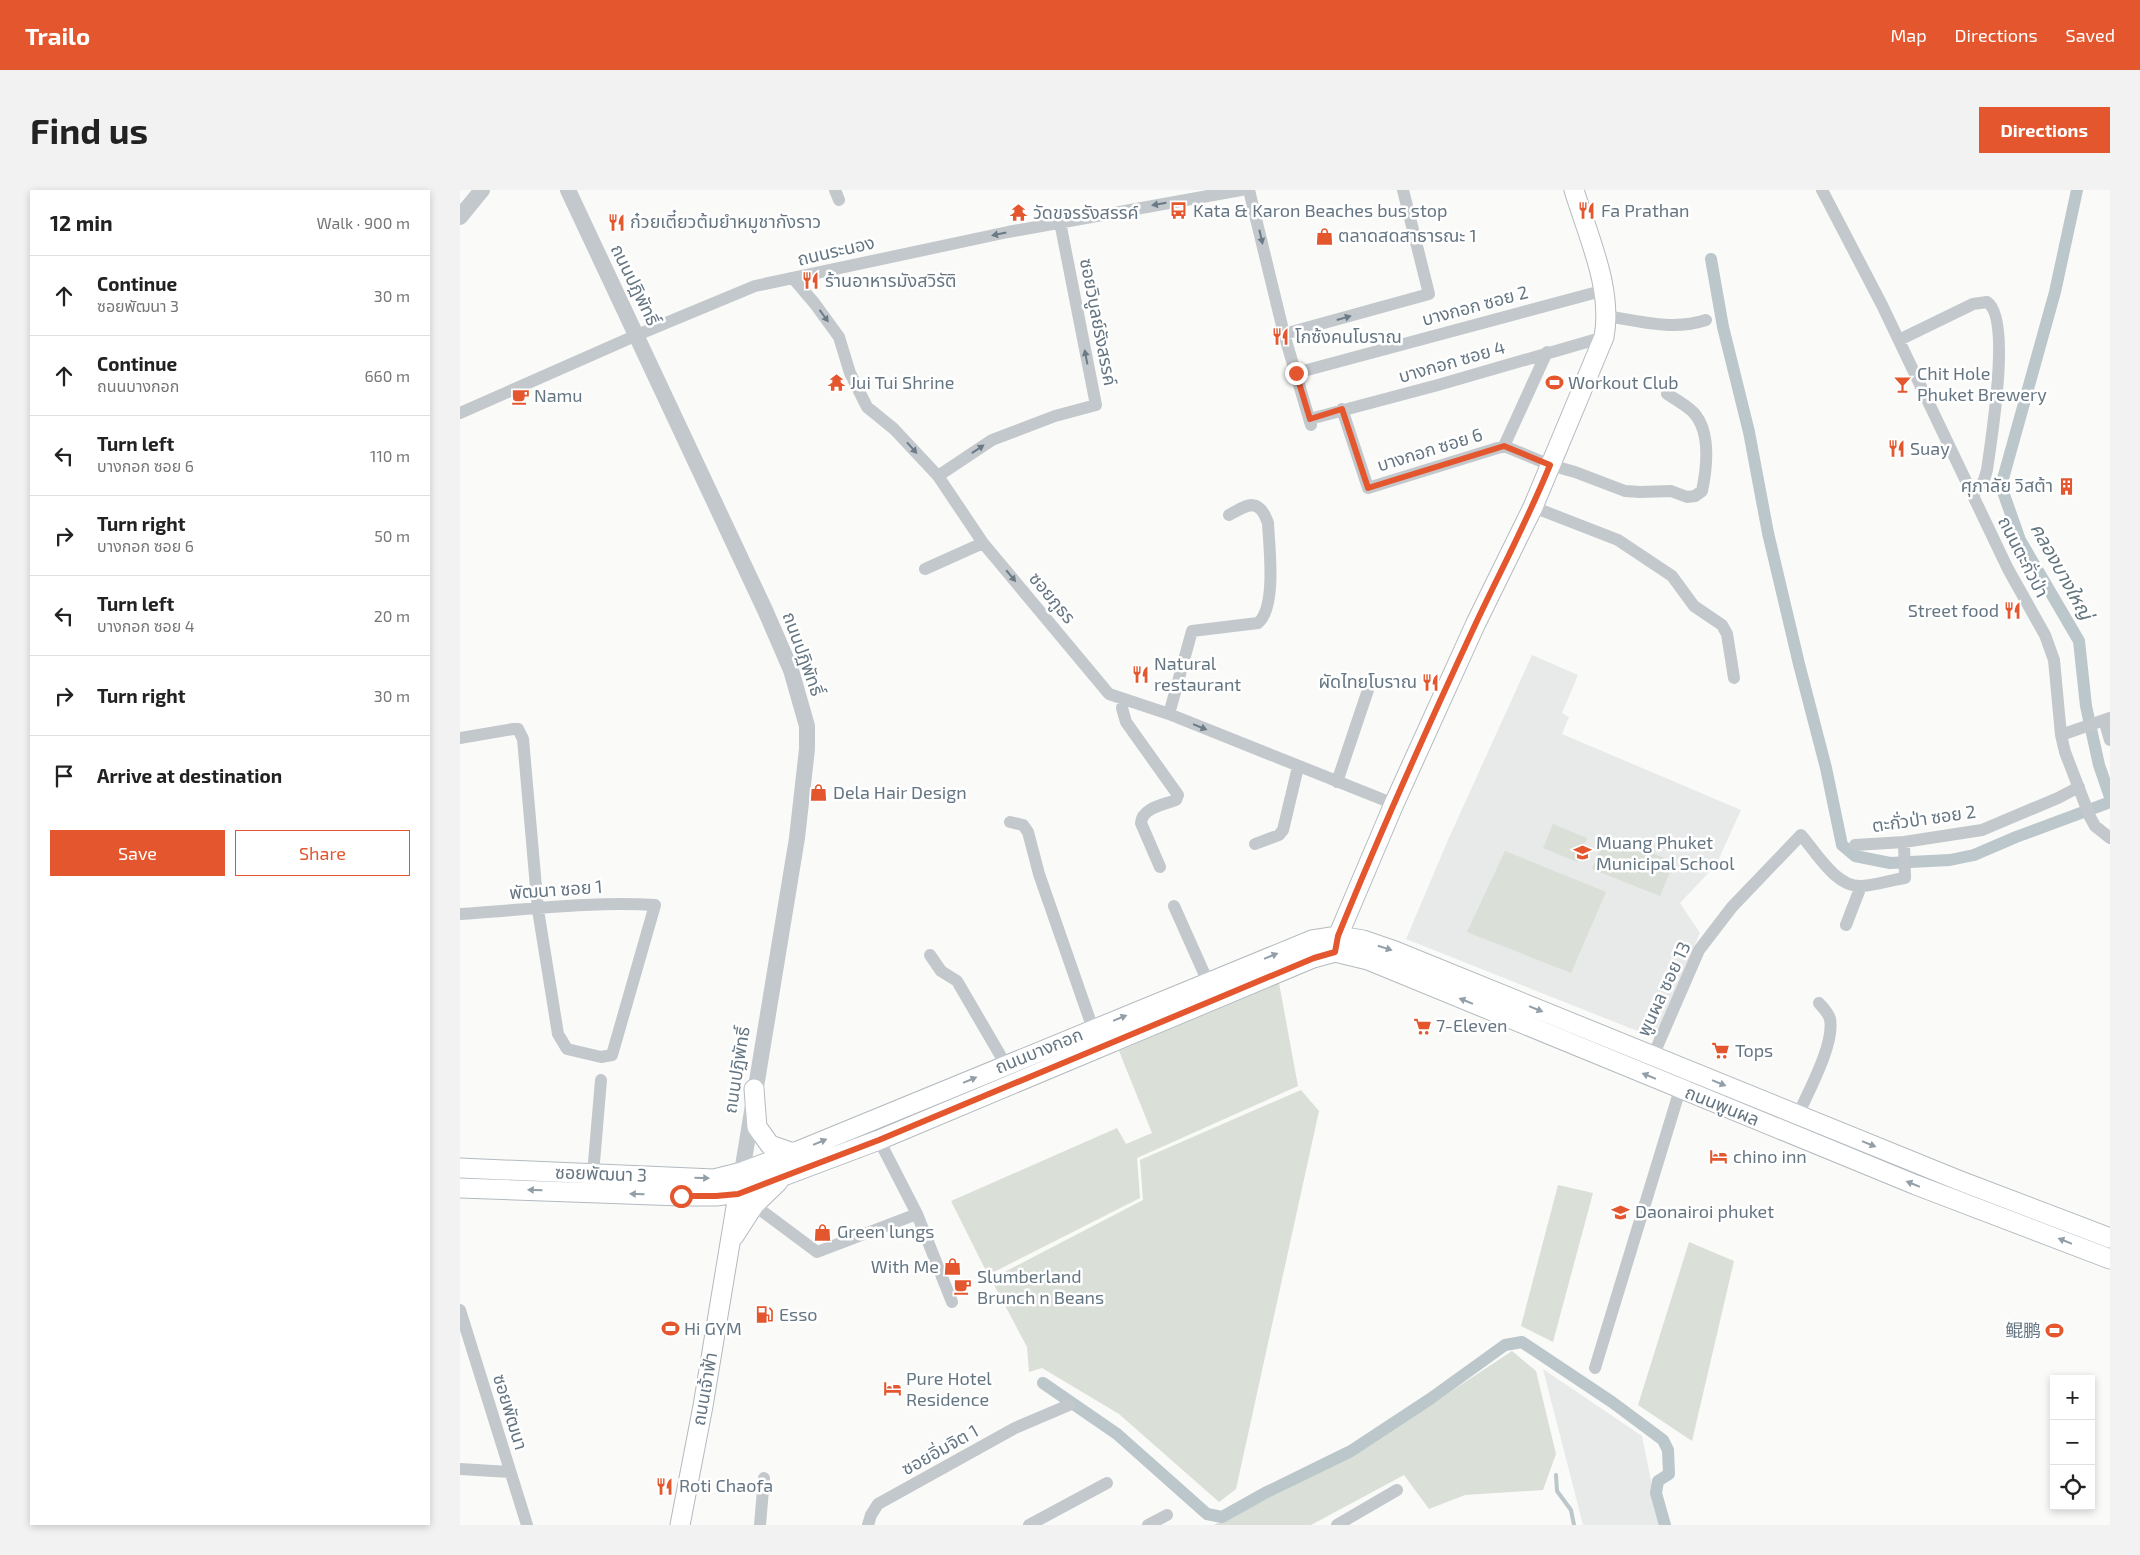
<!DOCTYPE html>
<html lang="en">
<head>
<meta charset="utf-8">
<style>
  :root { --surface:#fff; --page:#f2f2f2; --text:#222; --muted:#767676; --line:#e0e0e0; --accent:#e4572e }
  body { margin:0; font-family:"Exo 2","Noto Sans SC","Noto Sans Thai",sans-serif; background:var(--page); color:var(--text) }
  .controls { position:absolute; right:15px; bottom:15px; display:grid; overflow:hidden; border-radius:0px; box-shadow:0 2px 8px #0003 }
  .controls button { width:45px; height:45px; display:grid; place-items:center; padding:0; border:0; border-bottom:1px solid var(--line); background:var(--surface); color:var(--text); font:25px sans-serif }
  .stop { position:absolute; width:15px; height:15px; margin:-11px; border:4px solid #e4572e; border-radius:50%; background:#fff }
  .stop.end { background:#e4572e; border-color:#fff; box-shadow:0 1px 5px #0008 }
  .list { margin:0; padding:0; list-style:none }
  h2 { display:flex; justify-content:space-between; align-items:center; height:65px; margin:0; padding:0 20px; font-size:21px }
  h2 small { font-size:16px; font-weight:400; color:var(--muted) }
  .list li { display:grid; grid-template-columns:32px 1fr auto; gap:15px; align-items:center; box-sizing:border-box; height:80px; padding:0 20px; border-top:1px solid var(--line) }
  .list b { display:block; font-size:19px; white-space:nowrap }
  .list p { margin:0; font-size:16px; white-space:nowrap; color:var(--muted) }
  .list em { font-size:16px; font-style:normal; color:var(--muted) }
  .actions { display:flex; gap:10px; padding:15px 20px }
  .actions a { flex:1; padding:11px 0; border:1px solid var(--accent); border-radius:0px; text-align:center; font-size:18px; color:var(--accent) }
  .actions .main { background:var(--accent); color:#fff }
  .icon { flex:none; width:28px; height:28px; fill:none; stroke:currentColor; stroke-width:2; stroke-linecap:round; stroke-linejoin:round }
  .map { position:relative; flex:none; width:1650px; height:1335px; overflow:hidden; border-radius:0px }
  header { display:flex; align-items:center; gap:30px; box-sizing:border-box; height:70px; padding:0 25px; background:var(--accent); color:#fff }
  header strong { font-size:24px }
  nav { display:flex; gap:28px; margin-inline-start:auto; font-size:18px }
  .intro { display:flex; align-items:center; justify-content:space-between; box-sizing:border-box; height:120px; padding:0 30px }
  h1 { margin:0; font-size:35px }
  .button { padding:12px 22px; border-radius:0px; background:var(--accent); color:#fff; font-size:18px; font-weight:700 }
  main { display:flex; gap:30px; padding:0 30px }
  aside { flex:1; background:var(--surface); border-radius:0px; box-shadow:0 2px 8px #0003 }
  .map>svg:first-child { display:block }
  .built { fill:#e8e9e9 }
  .green { fill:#dadfd7 }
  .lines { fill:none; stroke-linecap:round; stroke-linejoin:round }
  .stream { stroke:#bbc7cb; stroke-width:4 }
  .canal { stroke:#bbc7cb; stroke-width:12 }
  .secondary-casing { stroke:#b3babf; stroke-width:21 }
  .minor { stroke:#c3c8cc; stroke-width:12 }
  .tertiary { stroke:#c3c8cc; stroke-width:16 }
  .secondary { stroke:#fff; stroke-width:19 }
  .oneway { fill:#6a7a87 }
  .oneway2 { fill:#939fa8 }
  .route { stroke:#e4572e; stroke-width:6 }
  .labels { text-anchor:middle; stroke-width:5; stroke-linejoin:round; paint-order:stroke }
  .poi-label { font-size:18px; fill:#657683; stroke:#fff; text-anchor:start }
  .street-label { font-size:18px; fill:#657683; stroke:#fff }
  .water-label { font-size:19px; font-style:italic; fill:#60757c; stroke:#fff }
</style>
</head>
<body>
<header>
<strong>Trailo</strong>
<nav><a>Map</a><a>Directions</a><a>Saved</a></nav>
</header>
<div class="intro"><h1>Find us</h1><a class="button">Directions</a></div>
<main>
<aside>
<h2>12 min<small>Walk · 900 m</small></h2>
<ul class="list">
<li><svg class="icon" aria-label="ahead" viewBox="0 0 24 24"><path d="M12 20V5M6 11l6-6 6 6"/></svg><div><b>Continue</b><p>ซอยพัฒนา 3</p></div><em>30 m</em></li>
<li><svg class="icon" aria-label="ahead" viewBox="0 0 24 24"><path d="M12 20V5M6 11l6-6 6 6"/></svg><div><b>Continue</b><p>ถนนบางกอก</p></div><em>660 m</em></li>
<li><svg class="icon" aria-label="left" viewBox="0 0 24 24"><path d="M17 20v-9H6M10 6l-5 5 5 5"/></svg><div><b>Turn left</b><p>บางกอก ซอย 6</p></div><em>110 m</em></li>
<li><svg class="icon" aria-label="right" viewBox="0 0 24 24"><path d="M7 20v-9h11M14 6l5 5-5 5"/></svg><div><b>Turn right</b><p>บางกอก ซอย 6</p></div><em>50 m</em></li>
<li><svg class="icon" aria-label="left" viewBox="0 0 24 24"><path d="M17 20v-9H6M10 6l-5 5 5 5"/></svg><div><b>Turn left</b><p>บางกอก ซอย 4</p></div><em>20 m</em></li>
<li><svg class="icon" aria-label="right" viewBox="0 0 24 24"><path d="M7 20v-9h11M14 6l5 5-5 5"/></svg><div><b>Turn right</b></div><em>30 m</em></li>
<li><svg class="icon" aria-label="arrive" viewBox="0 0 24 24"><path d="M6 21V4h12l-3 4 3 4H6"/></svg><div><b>Arrive at destination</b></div></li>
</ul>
<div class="actions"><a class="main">Save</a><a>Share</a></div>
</aside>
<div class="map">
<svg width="1650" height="1335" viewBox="0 0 1650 1335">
  <rect width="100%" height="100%" fill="#fafaf8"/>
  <path class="built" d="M1072,465L1118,485L1102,523L1109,527L1102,544L1281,620L1256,675L1220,713L1240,743L1195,848L946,749L988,650Z
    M1083,1179L1182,1246L1200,1335H1123Z"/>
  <path class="green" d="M1093,634L1127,648L1117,672L1083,658Z
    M1146,644L1214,672L1200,706L1132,679Z
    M1045,661L1146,702L1111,783L1007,742Z
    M819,793L838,896L677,968L680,1008L528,1085L491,1011L657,938L666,954L692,943L659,861Z
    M841,900L859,921L776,1299L759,1312L659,1224L582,1178L569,1182L567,1157L531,1089L683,1010L680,970Z
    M1098,995L1133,1003L1093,1152L1061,1136Z
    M1229,1052L1274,1071L1232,1251L1178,1215Z
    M1052,1161L1076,1181L1096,1264L1083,1300L1005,1305L969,1319L944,1285L851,1335H754L893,1266Z"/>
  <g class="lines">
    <path class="stream" d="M1096,1285L1097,1301L1111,1320L1114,1335"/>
    <path class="canal" d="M1617,0L1595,102L1541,296L1560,350L1619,451L1626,516L1639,575L1650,607
      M1251,69L1263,137L1289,242L1308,343L1339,474L1366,578L1382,655L1395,666L1430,673L1490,670L1514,665L1556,647L1650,612
      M583,1193L657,1244L747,1324L762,1327L805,1303L891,1261L970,1209L1045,1155L1062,1152L1152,1212L1203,1250L1208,1260L1209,1284L1198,1291L1196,1303L1205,1335"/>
    <defs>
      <path id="secondary" d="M876,757L878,746L934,614L1016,433L1073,317L1144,147C1153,99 1128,46 1114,0
        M294,899L297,937L310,955L333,963
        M0,978L254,989L282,982L338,961L852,750L878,746L903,750L935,761L1498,990L1650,1048
        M0,998L221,1006H256L278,1003L419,950L853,768L875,762L908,770L1456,995L1650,1069
        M274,1046L294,1015L318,992
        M220,1335L243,1216L280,993"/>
    </defs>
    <use href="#secondary" class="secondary-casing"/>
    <path class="minor" d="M375,0L379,10
      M789,0L824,144L969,104L943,0
      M1362,0L1422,115L1548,379L1585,445L1594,470L1601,545L1605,562L1630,627L1635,636L1650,648
      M333,88L355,114L379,147L390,183L407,217L434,239L478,286L523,353L649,504L709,524L934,614
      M1146,126C1179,131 1213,141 1246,130
      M824,144L851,235
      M1439,150L1513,114L1527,112C1552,128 1531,250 1527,280L1524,290L1513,305
      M836,183L1145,100
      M882,219L908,298L1044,256L1090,275L1115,282L1165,301L1180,302L1211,301L1227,307L1235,306L1242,301C1247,277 1251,241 1233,222C1226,215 1215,209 1207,204
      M0,223L177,145L295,96L548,42L781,0
      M850,229L978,195L1144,147
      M1044,256L1087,162
      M478,286L532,250L595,226L636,215L600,32
      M1073,317L1158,350L1212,386L1234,416L1262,435L1267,444L1274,488
      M465,379L523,353
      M664,509L662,518L666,532L718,605L716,610C703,615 682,618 681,633L700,677
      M709,524L732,441L798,433C817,417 809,356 808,333C799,307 788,314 769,325
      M1644,530L1650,550
      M1601,545L1650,528
      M0,548L53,539H58L63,549L78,720L98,844L107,859L141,867L152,865L195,715C131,711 64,720 0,724
      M877,592L908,500
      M550,632L563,635L568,642L579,684L633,839
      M795,654L819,645L823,640L838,577
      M1395,655L1444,652L1522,640L1598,608L1619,597
      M714,716L748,792
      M1386,735L1401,696
      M470,765L481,781L497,791L546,875
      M1193,866L1239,760L1272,717L1341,645C1356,662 1376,698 1402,696C1416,695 1431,690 1445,688L1444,652
      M1338,925C1348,902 1375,854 1370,829C1368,822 1363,818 1359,813
      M419,950L457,1024L492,1112
      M133,984L141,890
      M294,1015L357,1062L457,1024
      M0,1120L67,1335
      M1135,1178L1218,906L1228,881
      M0,1279L50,1282
      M300,1335L304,1288
      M408,1335L411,1325L418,1314L555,1238L609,1215
      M569,1335L647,1293
      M688,1335L707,1325
      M877,1335L937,1300"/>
    <path class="tertiary" d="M108,0L305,420L331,480L347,536V559L337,648L282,982
      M0,27L22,0"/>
    <use href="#secondary" class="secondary"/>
  </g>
  <defs><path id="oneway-solid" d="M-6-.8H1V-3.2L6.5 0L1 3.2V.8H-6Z" transform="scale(1.25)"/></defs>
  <g class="oneway">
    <use href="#oneway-solid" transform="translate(699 14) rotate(170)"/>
    <use href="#oneway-solid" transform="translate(539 44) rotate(168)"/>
    <use href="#oneway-solid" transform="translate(801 47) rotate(77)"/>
    <use href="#oneway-solid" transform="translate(364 126) rotate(54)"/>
    <use href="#oneway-solid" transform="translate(884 128) rotate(-16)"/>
    <use href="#oneway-solid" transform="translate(626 167) rotate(-101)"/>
    <use href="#oneway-solid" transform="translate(452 258) rotate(48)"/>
    <use href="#oneway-solid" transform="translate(518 259) rotate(-34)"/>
    <use href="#oneway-solid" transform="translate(551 386) rotate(50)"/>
    <use href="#oneway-solid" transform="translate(740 537) rotate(22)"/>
  </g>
  <g class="oneway2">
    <use href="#oneway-solid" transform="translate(925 758) rotate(18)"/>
    <use href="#oneway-solid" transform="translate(811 766) rotate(-22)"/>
    <use href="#oneway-solid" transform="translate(1006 811) rotate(-158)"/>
    <use href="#oneway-solid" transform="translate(1076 819) rotate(22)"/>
    <use href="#oneway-solid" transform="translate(660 828) rotate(-22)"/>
    <use href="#oneway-solid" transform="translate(1189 886) rotate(-158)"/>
    <use href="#oneway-solid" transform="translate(510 890) rotate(-23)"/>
    <use href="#oneway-solid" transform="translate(1259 893) rotate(22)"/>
    <use href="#oneway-solid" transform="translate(360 952) rotate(-23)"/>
    <use href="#oneway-solid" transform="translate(1409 954) rotate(22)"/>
    <use href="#oneway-solid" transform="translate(242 988) rotate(2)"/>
    <use href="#oneway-solid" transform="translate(1453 994) rotate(-158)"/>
    <use href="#oneway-solid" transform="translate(75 1000) rotate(-178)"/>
    <use href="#oneway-solid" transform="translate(177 1004) rotate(-178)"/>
    <use href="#oneway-solid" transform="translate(1605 1051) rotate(-158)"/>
  </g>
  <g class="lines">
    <path class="route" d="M221,1006H256L278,1004L419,950L854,768L875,762L878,746C921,640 968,536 1016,433C1041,380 1068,329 1090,275L1044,256L908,298L882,219L850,229L836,183"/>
  </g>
  <defs>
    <symbol id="bus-bare" viewBox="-9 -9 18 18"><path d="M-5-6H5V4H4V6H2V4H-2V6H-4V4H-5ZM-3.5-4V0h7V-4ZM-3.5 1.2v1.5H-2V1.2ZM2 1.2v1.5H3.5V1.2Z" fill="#e4572e" stroke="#fff" stroke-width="2.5" paint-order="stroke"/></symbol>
    <symbol id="restaurant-bare" viewBox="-9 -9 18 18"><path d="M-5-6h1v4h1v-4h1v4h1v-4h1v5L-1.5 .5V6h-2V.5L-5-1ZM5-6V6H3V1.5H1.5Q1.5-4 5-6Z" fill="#e4572e" stroke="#fff" stroke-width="2.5" paint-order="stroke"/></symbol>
    <symbol id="temple-bare" viewBox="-9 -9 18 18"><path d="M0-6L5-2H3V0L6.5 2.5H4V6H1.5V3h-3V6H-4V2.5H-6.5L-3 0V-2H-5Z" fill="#e4572e" stroke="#fff" stroke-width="2.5" paint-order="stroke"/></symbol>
    <symbol id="shop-bare" viewBox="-9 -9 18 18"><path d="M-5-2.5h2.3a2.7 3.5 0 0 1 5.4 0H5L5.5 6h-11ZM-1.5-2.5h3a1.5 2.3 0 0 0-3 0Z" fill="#e4572e" stroke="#fff" stroke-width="2.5" paint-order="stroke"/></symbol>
    <symbol id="stadium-bare" viewBox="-9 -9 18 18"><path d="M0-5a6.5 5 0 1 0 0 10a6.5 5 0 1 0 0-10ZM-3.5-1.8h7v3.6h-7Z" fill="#e4572e" stroke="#fff" stroke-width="2.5" paint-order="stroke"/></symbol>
    <symbol id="bar-bare" viewBox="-9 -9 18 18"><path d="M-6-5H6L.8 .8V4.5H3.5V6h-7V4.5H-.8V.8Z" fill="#e4572e" stroke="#fff" stroke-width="2.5" paint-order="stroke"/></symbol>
    <symbol id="cafe-bare" viewBox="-9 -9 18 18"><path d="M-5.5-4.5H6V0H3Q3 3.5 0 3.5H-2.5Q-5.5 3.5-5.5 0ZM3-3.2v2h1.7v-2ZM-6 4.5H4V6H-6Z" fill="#e4572e" stroke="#fff" stroke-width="2.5" paint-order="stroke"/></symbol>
    <symbol id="building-bare" viewBox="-9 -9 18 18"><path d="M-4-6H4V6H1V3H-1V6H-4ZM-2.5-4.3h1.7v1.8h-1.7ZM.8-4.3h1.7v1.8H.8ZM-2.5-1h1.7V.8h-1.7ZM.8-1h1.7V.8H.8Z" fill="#e4572e" stroke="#fff" stroke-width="2.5" paint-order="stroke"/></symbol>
    <symbol id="school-bare" viewBox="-9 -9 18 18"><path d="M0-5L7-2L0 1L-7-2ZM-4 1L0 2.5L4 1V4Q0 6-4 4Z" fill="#e4572e" stroke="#fff" stroke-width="2.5" paint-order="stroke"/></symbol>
    <symbol id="supermarket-bare" viewBox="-9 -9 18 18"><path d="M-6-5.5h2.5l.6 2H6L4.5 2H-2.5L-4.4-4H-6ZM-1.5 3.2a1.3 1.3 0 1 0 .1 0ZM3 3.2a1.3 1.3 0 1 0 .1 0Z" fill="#e4572e" stroke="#fff" stroke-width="2.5" paint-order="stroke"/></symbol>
    <symbol id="hotel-bare" viewBox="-9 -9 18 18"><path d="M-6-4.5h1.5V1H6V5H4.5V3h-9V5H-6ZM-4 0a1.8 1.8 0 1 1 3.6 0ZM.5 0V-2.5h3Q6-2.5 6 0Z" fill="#e4572e" stroke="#fff" stroke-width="2.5" paint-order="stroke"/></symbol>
    <symbol id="fuel-bare" viewBox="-9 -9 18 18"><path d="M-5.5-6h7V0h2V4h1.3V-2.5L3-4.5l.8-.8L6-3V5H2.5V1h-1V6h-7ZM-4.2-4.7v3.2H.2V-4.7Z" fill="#e4572e" stroke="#fff" stroke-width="2.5" paint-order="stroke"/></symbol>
  </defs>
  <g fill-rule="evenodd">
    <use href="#bus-bare" x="706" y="8" width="25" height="25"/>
    <use href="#restaurant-bare" x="1114" y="8" width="25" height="25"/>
    <use href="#temple-bare" x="546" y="10" width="25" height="25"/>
    <use href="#restaurant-bare" x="144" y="20" width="25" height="25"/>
    <use href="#shop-bare" x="852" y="34" width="25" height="25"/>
    <use href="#restaurant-bare" x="338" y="78" width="25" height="25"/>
    <use href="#restaurant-bare" x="808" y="134" width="25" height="25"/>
    <use href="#temple-bare" x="364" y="180" width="25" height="25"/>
    <use href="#stadium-bare" x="1082" y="180" width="25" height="25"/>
    <use href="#bar-bare" x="1430" y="182" width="25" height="25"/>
    <use href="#cafe-bare" x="48" y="194" width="25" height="25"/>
    <use href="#restaurant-bare" x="1424" y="246" width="25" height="25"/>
    <use href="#building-bare" x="1594" y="284" width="25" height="25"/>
    <use href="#restaurant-bare" x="1540" y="408" width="25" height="25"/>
    <use href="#restaurant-bare" x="668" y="472" width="25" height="25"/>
    <use href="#restaurant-bare" x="958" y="480" width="25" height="25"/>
    <use href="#shop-bare" x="346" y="590" width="25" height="25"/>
    <use href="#school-bare" x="1110" y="650" width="25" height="25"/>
    <use href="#supermarket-bare" x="950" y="824" width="25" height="25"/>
    <use href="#supermarket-bare" x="1248" y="848" width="25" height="25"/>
    <use href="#hotel-bare" x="1246" y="954" width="25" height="25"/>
    <use href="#school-bare" x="1148" y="1010" width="25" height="25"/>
    <use href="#shop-bare" x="350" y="1030" width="25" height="25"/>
    <use href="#shop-bare" x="480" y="1064" width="25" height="25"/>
    <use href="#cafe-bare" x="490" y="1084" width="25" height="25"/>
    <use href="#fuel-bare" x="292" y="1112" width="25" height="25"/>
    <use href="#stadium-bare" x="198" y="1126" width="25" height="25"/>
    <use href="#stadium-bare" x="1582" y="1128" width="25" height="25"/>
    <use href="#hotel-bare" x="420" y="1186" width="25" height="25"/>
    <use href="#restaurant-bare" x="192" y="1284" width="25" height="25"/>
  </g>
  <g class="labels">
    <g class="poi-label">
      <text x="733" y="27">Kata &amp; Karon Beaches bus stop</text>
      <text x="1141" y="27">Fa Prathan</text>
      <text x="573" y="29">วัดขจรรังสรรค์</text>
      <text x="170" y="38">ก๋วยเตี๋ยวต้มยำหมูชากังราว</text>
      <text x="878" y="52">ตลาดสดสาธารณะ 1</text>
      <text x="365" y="97">ร้านอาหารมังสวิรัติ</text>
      <text x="835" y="153">โกซ้งคนโบราณ</text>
      <text x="1457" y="190">Chit Hole<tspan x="1457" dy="21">Phuket Brewery</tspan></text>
      <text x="390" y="199">Jui Tui Shrine</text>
      <text x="1108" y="199">Workout Club</text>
      <text x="74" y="212">Namu</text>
      <text x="1450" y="265">Suay</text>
      <text x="1593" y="302" text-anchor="end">ศุภาลัย วิสต้า</text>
      <text x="1539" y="427" text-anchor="end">Street food</text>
      <text x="694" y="480">Natural<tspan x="694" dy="21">restaurant</tspan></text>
      <text x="957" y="498" text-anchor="end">ผัดไทยโบราณ</text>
      <text x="373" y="609">Dela Hair Design</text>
      <text x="1136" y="659">Muang Phuket<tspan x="1136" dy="21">Municipal School</tspan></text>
      <text x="976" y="842">7-Eleven</text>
      <text x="1275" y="867">Tops</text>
      <text x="1273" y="973">chino inn</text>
      <text x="1175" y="1028">Daonairoi phuket</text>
      <text x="377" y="1048">Green lungs</text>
      <text x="479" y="1083" text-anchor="end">With Me</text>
      <text x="517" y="1093">Slumberland<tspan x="517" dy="21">Brunch n Beans</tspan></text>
      <text x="319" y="1131">Esso</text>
      <text x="224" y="1145">Hi GYM</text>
      <text x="1581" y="1147" text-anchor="end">鲲鹏</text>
      <text x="446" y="1195">Pure Hotel<tspan x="446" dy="21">Residence</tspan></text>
      <text x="219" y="1302">Roti Chaofa</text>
    </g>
    <g class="street-label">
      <text transform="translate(376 61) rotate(-13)" y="6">ถนนระนอง</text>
      <text transform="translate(175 95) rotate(64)" y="6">ถนนปฏิพัทธิ์</text>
      <text transform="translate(1015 116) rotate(-15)" y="6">บางกอก ซอย 2</text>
      <text transform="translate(638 132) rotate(79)" y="6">ซอยวิบูลย์รังสรรค์</text>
      <text transform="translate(992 172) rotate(-16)" y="6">บางกอก ซอย 4</text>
      <text transform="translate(970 260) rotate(-17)" y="6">บางกอก ซอย 6</text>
      <text transform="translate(1563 367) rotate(63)" y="6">ถนนตะกั่วป่า</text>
      <text transform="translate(592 408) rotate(50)" y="6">ซอยภูธร</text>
      <text transform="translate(343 464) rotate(70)" y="6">ถนนปฏิพัทธิ์</text>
      <text transform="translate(1464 629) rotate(-8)" y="6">ตะกั่วป่า ซอย 2</text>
      <text transform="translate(96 700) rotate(-4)" y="6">พัฒนา ซอย 1</text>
      <text transform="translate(1204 799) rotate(-65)" y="6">พูนผล ซอย 13</text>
      <text transform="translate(579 861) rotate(-22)" y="6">ถนนบางกอก</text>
      <text transform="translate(277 880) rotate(-81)" y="6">ถนนปฏิพัทธิ์</text>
      <text transform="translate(1262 916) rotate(22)" y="6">ถนนพูนผล</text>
      <text transform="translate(141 984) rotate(2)" y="6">ซอยพัฒนา 3</text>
      <text transform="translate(245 1199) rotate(-80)" y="6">ถนนเจ้าฟ้า</text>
      <text transform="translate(50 1222) rotate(73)" y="6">ซอยพัฒนา</text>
      <text transform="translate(480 1260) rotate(-29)" y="6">ซอยอิ่มจิต 1</text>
    </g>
    <g class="water-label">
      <text transform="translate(1602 381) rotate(61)" y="7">คลองบางใหญ่</text>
    </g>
  </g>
</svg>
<div class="controls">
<button>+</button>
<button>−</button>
<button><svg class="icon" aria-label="locate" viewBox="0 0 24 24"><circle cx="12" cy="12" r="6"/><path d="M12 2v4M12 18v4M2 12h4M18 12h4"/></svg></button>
</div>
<div class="stop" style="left:221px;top:1006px"></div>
<div class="stop end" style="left:836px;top:183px"></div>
</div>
</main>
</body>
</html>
